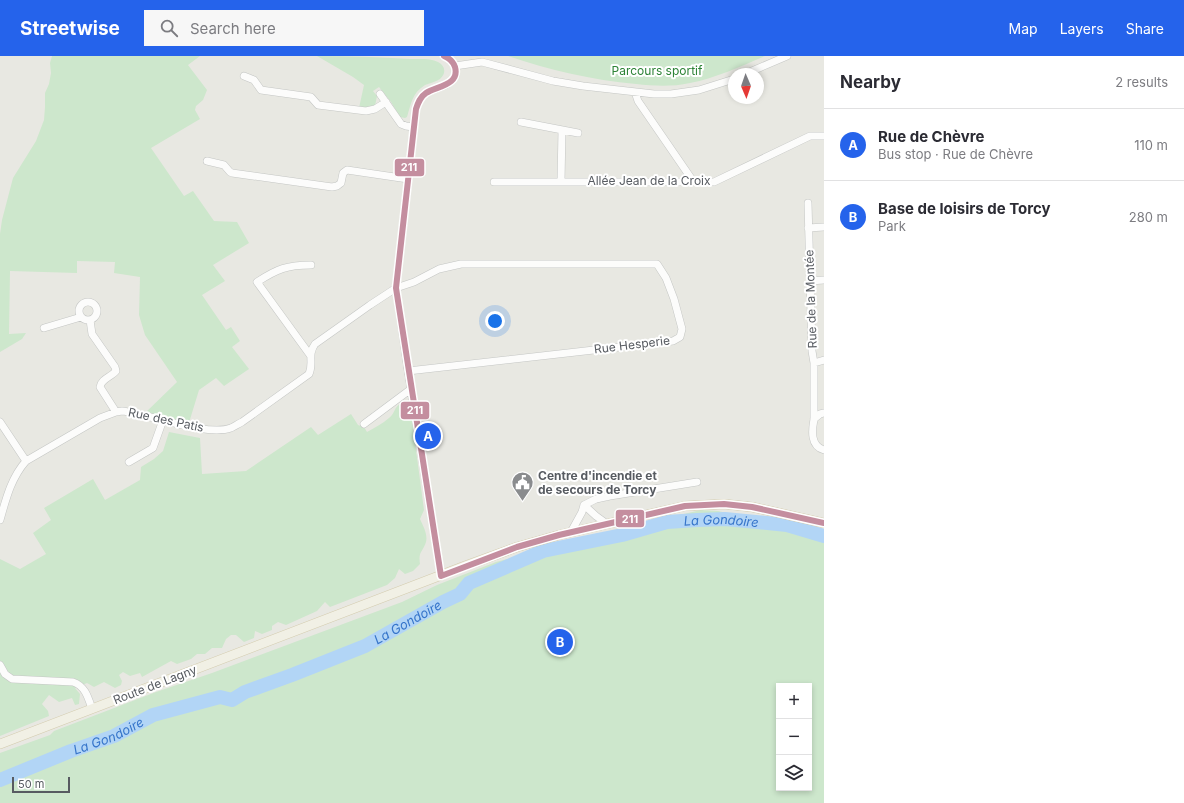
<!DOCTYPE html>
<html lang="en">
<head>
<meta charset="utf-8">
<style>
  :root { --surface:#fff; --page:#f7f7f7; --text:#2b2b33; --muted:#7c7c81; --line:#e1e1e2; --accent:#2563eb }
  body { margin:0; font-family:Inter,sans-serif; background:var(--page); color:var(--text) }
  .controls { position:absolute; right:12px; bottom:12px; display:grid; overflow:hidden; border-radius:0px; box-shadow:0 2px 6px #0003 }
  .controls button { width:36px; height:36px; display:grid; place-items:center; padding:0; border:0; border-bottom:1px solid var(--line); background:var(--surface); color:var(--text); font:20px sans-serif }
  .compass { position:absolute; left:728px; top:12px; width:36px; height:36px; border-radius:50%; background:var(--surface); box-shadow:0 2px 6px #0003; rotate:178deg }
  .scale { position:absolute; left:12px; bottom:10px; width:58px; box-sizing:border-box; padding-left:4px; border:2px solid #575b61; border-top:0; font-size:11px; line-height:14px; white-space:nowrap; color:#575b61; -webkit-text-stroke:3px #fff; paint-order:stroke }
  .you { position:absolute; left:495px; top:265px; width:14px; height:14px; margin:-10px; border:3px solid #fff; border-radius:50%; background:#1a73e8; box-shadow:0 0 0 6px #1a73e833 }
  .badge { display:grid; place-items:center; width:26px; height:26px; border-radius:50%; background:var(--accent); color:#fff; font-size:13px; font-weight:700 }
  .pin { position:absolute; translate:-50% -50%; border:2px solid #fff; box-shadow:0 1px 4px #0006 }
  .list { margin:0; padding:0; list-style:none }
  h2 { display:flex; justify-content:space-between; align-items:center; height:52px; margin:0; padding:0 16px; font-size:17px }
  h2 small { font-size:13px; font-weight:400; color:var(--muted) }
  .list li { display:grid; grid-template-columns:26px 1fr auto; gap:12px; align-items:center; box-sizing:border-box; height:72px; padding:0 16px; border-top:1px solid var(--line) }
  .list b { display:block; font-size:15px; white-space:nowrap }
  .list p { margin:0; font-size:13px; white-space:nowrap; color:var(--muted) }
  .list em { font-size:13px; font-style:normal; color:var(--muted) }
  .icon { flex:none; width:22px; height:22px; fill:none; stroke:currentColor; stroke-width:2; stroke-linecap:round; stroke-linejoin:round }
  .map { position:relative; flex:none; width:824px; height:747px; overflow:hidden }
  header { display:flex; align-items:center; gap:24px; box-sizing:border-box; height:56px; padding:0 20px; background:var(--accent); color:#fff }
  header strong { font-size:19px }
  nav { display:flex; gap:22px; margin-inline-start:auto; font-size:14px }
  .search { width:280px; height:36px; background:var(--page); display:flex; align-items:center; gap:10px; box-sizing:border-box; padding:0 14px; border-radius:0px; color:var(--muted); font-size:15px }
  main { display:flex }
  aside { flex:1; background:var(--surface) }
  .map>svg:first-child { display:block }
  .green { fill:#cde7cc; fill-rule:evenodd }
  .lines { fill:none; stroke-linecap:round; stroke-linejoin:round }
  .river { stroke:#b2d5f6; stroke-width:14 }
  .minor-casing { stroke:#c4c6c4; stroke-width:8 }
  .major-casing { stroke:#d3cbad; stroke-width:10 }
  .minor { stroke:#fcfcfb; stroke-width:7 }
  .major { stroke:#f1f0e5; stroke-width:9 }
  .bus-1-casing { stroke:#fff; stroke-width:9 }
  .bus-1 { stroke:#c48e9f; stroke-width:6 }
  .labels { text-anchor:middle; stroke-width:4; stroke-linejoin:round; paint-order:stroke }
  .park-label { font-size:12px; fill:#2d8336; stroke:#fff }
  .street-label { font-size:12px; fill:#575b61; stroke:#fff }
  .poi-label { font-size:12px; font-weight:bold; fill:#575b61; stroke:#fff; text-anchor:start }
  .water-label { font-size:13px; font-style:italic; fill:#3675ca; stroke:#fff }
  .line-badge { stroke:#fff; stroke-width:1.5 }
  .badge-label { font-size:11px; text-anchor:middle; font-weight:bold; fill:#fff }
</style>
</head>
<body>
<header>
<strong>Streetwise</strong>
<div class="search"><svg class="icon" aria-label="search" viewBox="0 0 24 24"><circle cx="10" cy="10" r="6"/><path d="M15 15l6 6"/></svg>Search here</div>
<nav><a>Map</a><a>Layers</a><a>Share</a></nav>
</header>
<main>
<div class="map">
<svg width="824" height="747" viewBox="0 0 824 747">
  <rect width="100%" height="100%" fill="#e8e8e2"/>
  <path class="green" d="M52,0H200L188,9L207,34L203,44L196,50L195,54L200,63L151,92L184,140L193,135L214,165L237,166L249,187L213,209L225,225L202,239L226,274L231,271L240,285L232,291L249,313L224,330L216,322L199,334L188,370L143,359L177,326L145,279L139,259L140,221L114,217L115,206L77,205V217L10,215L9,278L26,277L22,283L0,296V178L2,164L13,122L36,85L44,64L45,51V37L49,28L51,17L50,7Z
    M317,0C348,0 379,1 410,3C419,3 431,2 438,6C446,10 446,18 440,23C435,26 430,27 425,29C412,37 411,48 407,61L405,62L400,61L391,46L379,31L373,35L377,40L375,50L371,52H359L364,29L353,21Z
    M508,0H765C741,10 716,22 690,27C672,31 654,30 636,28C592,24 549,14 508,0Z
    M404,346L410,349L424,454L420,463C423,470 428,478 426,486C423,496 418,495 420,508L413,515L405,518L399,513L395,522L387,529L330,551L325,546L317,555L286,569L278,566L272,570V574L262,578L255,575L254,582L244,586L236,579H231L226,583L222,592H212L205,598H197L191,603L177,608L171,605L142,621L140,617L130,620L123,616L119,619L122,625L121,629L115,632L104,626L94,631L87,627L75,632L80,638L79,648L75,649L72,642L59,646L49,639L42,648L48,655L49,660L0,680V503L20,513L46,498L33,477L51,464L44,452L93,423L105,444L140,424L141,411L154,403L163,395L169,376L200,382L202,418L246,415L311,371L318,379L351,358L358,369L364,371L367,376C374,372 382,368 389,362C396,357 393,350 404,346Z
    M701,454L718,455L824,479V747H0V697L50,679L54,675L156,636L212,617L402,546L437,529L496,506L623,472ZM779,630H809V732H779Z"/>
  <g class="lines">
    <path class="river" id="s1" d="M0,724L71,695L114,680L153,659L220,641L232,644L245,636L292,619L365,590L443,546L460,538L469,527L543,495L622,479L667,466L697,464L725,463L787,469L824,480"/>
    <defs>
      <path id="minor" d="M455,10L482,6L553,25L583,30L654,38H671L699,34L734,23
        M745,18L787,0
        M244,20L254,24L261,34L311,41L318,49L366,55L375,53L386,46
        M635,36L638,45L693,125
        M380,38L401,68L406,70L413,71
        M521,66L578,77
        M207,105L224,109L230,116L232,117L332,131L337,130L341,127L343,117L347,114L408,123
        M561,125L562,74
        M494,126H714L810,80H824
        M808,147L812,295L814,307V363C812,374 810,390 824,394
        M808,172L824,171
        M810,225L824,224
        M79 255a9 9 0 1 1 18 0a9 9 0 1 1-18 0Z
        M90,264L92,278L115,311L116,315C111,321 101,323 100,331L116,356
        M44,272L81,261
        M310,299L257,226C277,213 287,209 311,209
        M814,307L824,304
        M814,363L820,358L824,357
        M0,366L26,405
        M364,368L411,333
        M129,406L153,392L163,364
        M584,449L596,443L610,440L697,426
        M584,449L596,460L607,468
        M0,464C6,443 11,422 26,405L100,362L116,356L122,355C150,358 206,381 231,372C235,370 238,368 242,366L309,318C314,307 307,299 315,288L370,249L396,232L414,226L439,213L461,208H657L666,222L674,243L682,273L680,281L673,285L408,315
        M571,476L582,456L584,449
        M441,520L408,315L396,232L416,53C418,47 420,41 426,37C436,31 461,29 455,11C453,5 450,2 444,0
        M0,609L5,618L12,623L73,626C85,630 88,641 92,653"/>
      <path id="major" d="M0,688L465,510L517,491L559,479L685,450L724,448L752,451L824,467"/>
    </defs>
    <use href="#minor" class="minor-casing"/>
    <use href="#major" class="major-casing"/>
    <use href="#minor" class="minor"/>
    <use href="#major" class="major"/>
    <defs>
      <path id="bus-1" d="M441,520L396,232L416,53C418,47 420,41 426,37C437,30 460,29 455,11C453,5 449,2 444,0
        M441,520L517,491L559,479L685,450L724,448L752,451L824,467"/>
    </defs>
    <use href="#bus-1" class="bus-1-casing"/>
    <use href="#bus-1" class="bus-1"/>
  </g>
  <defs>
    <symbol id="civic-pin" viewBox="-11 -11 22 30"><path d="M0 17L-7.5 6A9.5 9.5 0 1 1 7.5 6Z" fill="#8a8c8e" stroke="#fff"/><path d="M-.6-6.5H3V-4.5H.6V-3L4-1V1h2V6H-6V1h2V-1L-.6-3ZM-1.2 2.5V6h2.4V2.5Z" fill="#fff"/></symbol>
  </defs>
  <g fill-rule="evenodd">
    <use href="#civic-pin" x="510" y="414" width="25" height="34"/>
  </g>
  <g class="labels">
    <g class="park-label">
      <text x="657" y="19">Parcours sportif</text>
    </g>
    <g class="street-label">
      <text x="649" y="129">Allée Jean de la Croix</text>
      <text transform="translate(811 243) rotate(-92)" y="4">Rue de la Montée</text>
      <text transform="translate(632 289) rotate(-7)" y="4">Rue Hesperie</text>
      <text transform="translate(166 364) rotate(12)" y="4">Rue des Patis</text>
      <text transform="translate(155 629) rotate(-21)" y="4">Route de Lagny</text>
    </g>
    <g class="poi-label">
      <text x="538" y="424">Centre d'incendie et<tspan x="538" dy="14">de secours de Torcy</tspan></text>
    </g>
    <g class="water-label">
      <text dy="5" stroke="none"><textPath href="#s1" startOffset="777">La Gondoire</textPath></text>
      <text dy="5" stroke="none"><textPath href="#s1" startOffset="441">La Gondoire</textPath></text>
      <text dy="5" stroke="none"><textPath href="#s1" startOffset="117">La Gondoire</textPath></text>
    </g>
  </g>
  <g class="line-badge">
    <rect x="394" y="102" width="31" height="19" rx="4" fill="#c48e9f"/>
    <rect x="400" y="345" width="30" height="19" rx="4" fill="#c48e9f"/>
    <rect x="615" y="453" width="30" height="19" rx="4" fill="#c48e9f"/>
  </g>
  <g class="badge-label">
    <text x="409" y="115">211</text>
    <text x="415" y="358">211</text>
    <text x="630" y="467">211</text>
  </g>
</svg>
<div class="controls">
<button>+</button>
<button>−</button>
<button><svg class="icon" aria-label="layers" viewBox="0 0 24 24"><path d="M12 4l9 5-9 5-9-5zM3 14l9 5 9-5"/></svg></button>
</div>
<svg class="compass" viewBox="-18 -18 36 36"><path d="M0-13l5 13h-10z" fill="#e53935"/><path d="M0 13l5-13h-10z" fill="#7c7c81"/></svg>
<div class="scale">50 m</div>
<div class="you"></div>
<div class="pin badge" style="left:428px;top:380px">A</div>
<div class="pin badge" style="left:560px;top:586px">B</div>
</div>
<aside>
<h2>Nearby<small>2 results</small></h2>
<ul class="list">
<li><span class="badge">A</span><div><b>Rue de Chèvre</b><p>Bus stop · Rue de Chèvre</p></div><em>110 m</em></li>
<li><span class="badge">B</span><div><b>Base de loisirs de Torcy</b><p>Park</p></div><em>280 m</em></li>
</ul>
</aside>
</main>
</body>
</html>
